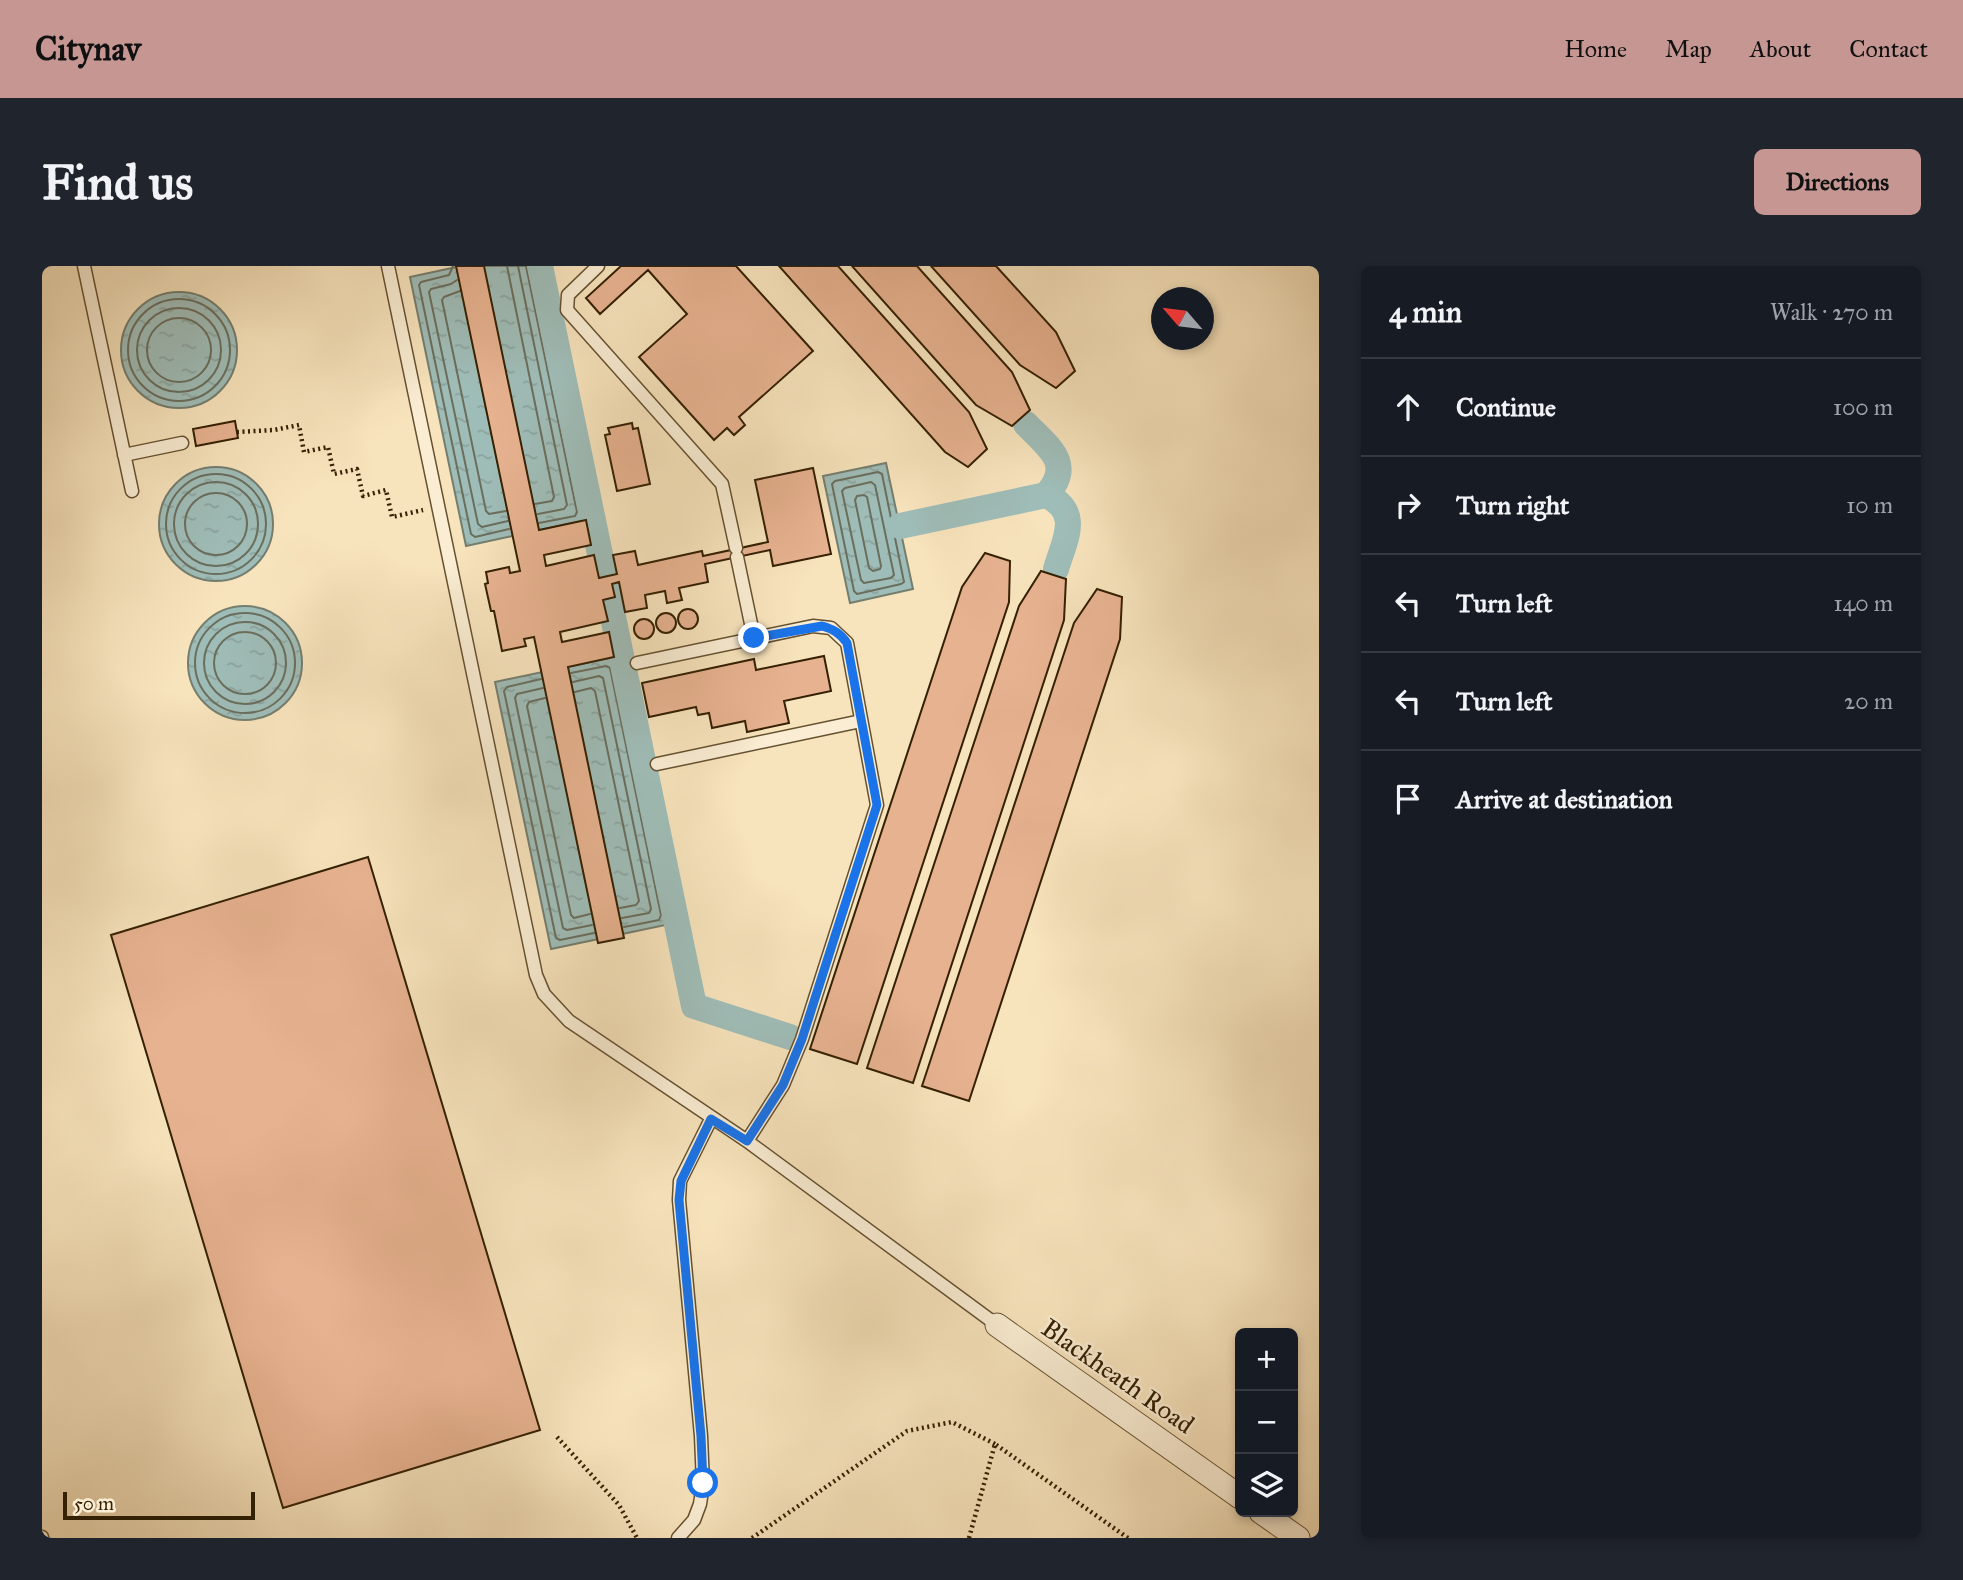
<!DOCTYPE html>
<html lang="en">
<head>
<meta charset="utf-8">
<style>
  :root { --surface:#171b24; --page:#20242c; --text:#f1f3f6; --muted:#9ea1a6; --line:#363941; --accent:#c59692 }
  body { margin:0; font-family:"IM FELL Great Primer",serif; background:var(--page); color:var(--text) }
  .controls { position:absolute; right:21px; bottom:21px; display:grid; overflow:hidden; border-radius:10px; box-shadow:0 4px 10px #0003 }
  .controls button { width:63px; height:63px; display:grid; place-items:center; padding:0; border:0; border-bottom:2px solid var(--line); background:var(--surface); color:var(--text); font:35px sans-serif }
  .compass { position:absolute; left:1109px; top:21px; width:63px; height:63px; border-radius:50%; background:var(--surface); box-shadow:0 4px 10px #0003; rotate:298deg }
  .scale { position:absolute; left:21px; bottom:18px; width:192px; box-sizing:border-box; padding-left:7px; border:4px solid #342002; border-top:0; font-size:19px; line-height:24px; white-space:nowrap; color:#342002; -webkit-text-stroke:5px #faedd3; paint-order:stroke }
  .stop { position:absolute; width:21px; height:21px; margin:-16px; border:5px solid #1a73e8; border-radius:50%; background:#fff }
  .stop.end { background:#1a73e8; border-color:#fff; box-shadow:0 2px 7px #0008 }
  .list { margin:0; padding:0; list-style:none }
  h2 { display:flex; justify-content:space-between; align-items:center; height:91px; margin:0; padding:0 28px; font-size:30px }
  h2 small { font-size:23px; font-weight:400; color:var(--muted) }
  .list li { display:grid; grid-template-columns:46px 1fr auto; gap:21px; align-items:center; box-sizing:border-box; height:98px; padding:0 28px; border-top:2px solid var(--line) }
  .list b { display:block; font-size:26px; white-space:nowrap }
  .list em { font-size:23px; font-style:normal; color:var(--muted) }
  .icon { flex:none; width:38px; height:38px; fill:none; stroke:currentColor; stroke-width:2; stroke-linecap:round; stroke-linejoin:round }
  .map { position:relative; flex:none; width:1277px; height:1272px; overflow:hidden; border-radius:10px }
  header { display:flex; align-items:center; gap:42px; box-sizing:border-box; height:98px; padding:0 35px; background:var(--accent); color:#111 }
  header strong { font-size:33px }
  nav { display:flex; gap:38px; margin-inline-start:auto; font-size:24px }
  .intro { display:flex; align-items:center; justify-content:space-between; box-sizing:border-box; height:168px; padding:0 42px }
  h1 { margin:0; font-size:49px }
  .button { padding:18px 32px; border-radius:10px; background:var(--accent); color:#111; font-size:24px; font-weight:700 }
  main { display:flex; gap:42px; padding:0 42px }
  aside { flex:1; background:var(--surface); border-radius:10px; box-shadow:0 4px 10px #0003 }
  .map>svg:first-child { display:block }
  .water { fill:url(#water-ripples); stroke:#747e6f; stroke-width:2 }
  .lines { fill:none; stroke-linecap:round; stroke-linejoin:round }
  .shore { stroke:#6a6e5d; stroke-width:2 }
  .canal { stroke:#9fbdb8; stroke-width:26 }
  .building { fill:#e7b290; stroke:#342002; stroke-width:2 }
  .service-casing { stroke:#655130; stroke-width:15 }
  .minor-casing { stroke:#655130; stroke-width:25 }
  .path { stroke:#342002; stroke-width:4.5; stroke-dasharray:2 3.5; stroke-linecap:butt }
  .service { stroke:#faedd3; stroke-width:12 }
  .minor { stroke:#faedd3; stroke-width:23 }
  .route { stroke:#1a73e8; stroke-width:9 }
  .labels { text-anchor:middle; stroke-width:5; stroke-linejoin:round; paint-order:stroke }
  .street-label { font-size:26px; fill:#342002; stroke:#faedd3 }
</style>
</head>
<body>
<header>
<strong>Citynav</strong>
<nav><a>Home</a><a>Map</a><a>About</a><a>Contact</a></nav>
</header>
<div class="intro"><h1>Find us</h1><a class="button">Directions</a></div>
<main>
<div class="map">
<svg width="1277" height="1272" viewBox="0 0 1277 1272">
  <defs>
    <pattern id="water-ripples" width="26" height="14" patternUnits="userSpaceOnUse" patternTransform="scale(1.75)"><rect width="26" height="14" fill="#9fbdb8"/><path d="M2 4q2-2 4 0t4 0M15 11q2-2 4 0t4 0" fill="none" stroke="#8aa29d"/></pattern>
  </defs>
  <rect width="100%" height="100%" fill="#f7e3bc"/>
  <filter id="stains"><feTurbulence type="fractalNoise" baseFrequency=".00286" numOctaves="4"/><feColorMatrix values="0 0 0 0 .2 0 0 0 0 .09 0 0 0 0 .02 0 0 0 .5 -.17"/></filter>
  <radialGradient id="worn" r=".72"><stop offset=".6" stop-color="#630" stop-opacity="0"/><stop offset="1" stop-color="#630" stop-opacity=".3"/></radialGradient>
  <path class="water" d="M419,0H491L544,254L424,280L368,11Z
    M79 84a58 58 0 1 1 116 0a58 58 0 1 1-116 0Z
    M844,197L871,323L808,337L781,210Z
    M117 258a57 57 0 1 1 114 0a57 57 0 1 1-114 0Z
    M146 397a57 57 0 1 1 114 0a57 57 0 1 1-114 0Z
    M572,391L628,658L509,683L453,416Z"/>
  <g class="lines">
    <path class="shore" d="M411,0L407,9L379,16L377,19L429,268L433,271L467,263
      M465,0L512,231L510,235L493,238
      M476,0L525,239L522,243L496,248
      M484,0L535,246L533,250L497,257
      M415,14L409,18L389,23L387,26L436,258L440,261L466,255
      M418,25L402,31L400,34L444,245L447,248L464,245
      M86 84a51 51 0 1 1 102 0a51 51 0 1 1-102 0Z
      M95 84a42 42 0 1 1 84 0a42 42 0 1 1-84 0Z
      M105 84a32 32 0 1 1 64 0a32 32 0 1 1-64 0Z
      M836,206L840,208L862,316L859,318L815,328L812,325L790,218L793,215Z
      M124 258a50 50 0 1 1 100 0a50 50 0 1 1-100 0Z
      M829,216L833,219L852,309L849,312L822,317L819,314L800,225L803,222Z
      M132 258a42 42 0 1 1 84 0a42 42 0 1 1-84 0Z
      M143 258a31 31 0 1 1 62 0a31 31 0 1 1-62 0Z
      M822,229L825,231L839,300L838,303L831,305L827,302L813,234L815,230Z
      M153 397a50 50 0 1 1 100 0a50 50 0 1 1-100 0Z
      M162 397a41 41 0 1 1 82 0a41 41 0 1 1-82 0Z
      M172 397a31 31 0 1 1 62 0a31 31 0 1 1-62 0Z
      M529,407L564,400L568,402L619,649L617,654L582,661
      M499,413L465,421L462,425L514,672L518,674L552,667
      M531,416L557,410L561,412L609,643L607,647L580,652
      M501,422L475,428L473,432L521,662L525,664L550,659
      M533,426L549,422L553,425L597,635L594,639L578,642
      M503,432L487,436L485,440L529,649L532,652L548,648"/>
    <path class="canal" d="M498,0L652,740L748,771
      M984,158C1006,181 1033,198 1004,229
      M858,260L1004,229C1040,246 1023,273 1014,303"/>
  </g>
  <path class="building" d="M414,0H442L497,264L544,254L549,279L502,289L504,300L552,289L557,312L575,308L571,289L593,285L596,299L660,285L661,290L726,276L713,214L771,202L789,288L731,300L728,284L663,298L666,316L637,322L640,334L625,337L623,325L603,329L605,342L583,346L577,316L570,318L573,331L561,334L566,355L518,366L520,376L567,366L572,391L526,401L582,672L556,677L492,371L482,373L484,380L460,385L452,345H449L443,318L446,317L444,306L467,301L468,307L478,305Z
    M579,0H694L771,85L697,151L703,159L692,169L685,162L672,174L597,91L645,48L606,4L558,48L544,32Z
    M737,0H796L927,146L945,183L926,201L903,186Z
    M810,0H875L970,106L988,144L970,160L934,139Z
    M889,0H954L1014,66L1033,105L1014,122L978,99Z
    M193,155L196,172L154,180L151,163Z
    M590,157L591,163L596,162L608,218L575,225L563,169L568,168L566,162Z
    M943,287L968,295L967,336L815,798L768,783L920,321Z
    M999,305L1024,313L1022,354L871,817L825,802L977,340Z
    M1055,323L1080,331L1078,373L927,835L880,820L1032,357Z
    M636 353a10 10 0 1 1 20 0a10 10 0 1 1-20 0Z
    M614 357a10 10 0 1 1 20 0a10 10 0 1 1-20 0Z
    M592 363a10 10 0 1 1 20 0a10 10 0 1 1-20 0Z
    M782,390L789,425L742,435L747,457L705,466L703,455L670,462L667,447L656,449L654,441L607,451L600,417L712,393L714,404Z
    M326,591L498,1164L241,1242L69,669Z"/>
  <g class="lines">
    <defs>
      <path id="service" d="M42,0L90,225
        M346,0L494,709L502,728L527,755L705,875L955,1059
        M556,0L526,29L525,44L680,218L694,282
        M82,189L140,177
        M695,291L712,372
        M595,397L771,360L789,362L805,377L835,539L760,773L741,819L705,875
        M615,498L819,455
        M0,1271V1272
        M636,1272L652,1254L658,1238L661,1218L659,1170L637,934L638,915L669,853"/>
      <path id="minor" d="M955,1059L1198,1231
        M1219,1246L1256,1272"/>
    </defs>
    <use href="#service" class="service-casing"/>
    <use href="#minor" class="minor-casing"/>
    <path class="path" d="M195,166L232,164L257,159L262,186L286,181L292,208L315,203L321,230L344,224L350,251L381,244
      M515,1171L577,1239L595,1272
      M710,1272L865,1165L910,1156L953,1178
      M927,1272L953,1178L1086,1272"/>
    <use href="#service" class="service"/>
    <use href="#minor" class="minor"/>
  </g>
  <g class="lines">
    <path class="route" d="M661,1217L659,1170L637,934L639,915L669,853L705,875L741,819L760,773L835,539L805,377C798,367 791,363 780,360L712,372"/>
  </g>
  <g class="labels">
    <g class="street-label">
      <text transform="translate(1076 1110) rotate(35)" y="9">Blackheath Road</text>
    </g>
  </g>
  <rect width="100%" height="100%" filter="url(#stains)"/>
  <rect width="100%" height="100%" fill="url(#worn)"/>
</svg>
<div class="controls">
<button>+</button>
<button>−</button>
<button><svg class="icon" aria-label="layers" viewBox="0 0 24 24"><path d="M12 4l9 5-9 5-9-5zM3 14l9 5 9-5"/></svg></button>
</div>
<svg class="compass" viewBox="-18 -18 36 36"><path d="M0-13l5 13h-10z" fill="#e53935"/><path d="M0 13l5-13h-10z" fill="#9ea1a6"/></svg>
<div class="scale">50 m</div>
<div class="stop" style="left:661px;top:1217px"></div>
<div class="stop end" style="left:712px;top:372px"></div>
</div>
<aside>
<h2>4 min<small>Walk · 270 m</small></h2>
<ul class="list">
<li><svg class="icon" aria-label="ahead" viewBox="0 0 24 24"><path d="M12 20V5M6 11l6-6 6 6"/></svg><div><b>Continue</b></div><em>100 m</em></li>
<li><svg class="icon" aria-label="right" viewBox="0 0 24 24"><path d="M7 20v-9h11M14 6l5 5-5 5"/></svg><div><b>Turn right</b></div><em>10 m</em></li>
<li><svg class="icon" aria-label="left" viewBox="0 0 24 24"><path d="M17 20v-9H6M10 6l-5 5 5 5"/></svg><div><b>Turn left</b></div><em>140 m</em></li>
<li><svg class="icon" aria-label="left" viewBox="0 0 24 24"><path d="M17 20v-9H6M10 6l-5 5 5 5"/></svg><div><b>Turn left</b></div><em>20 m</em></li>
<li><svg class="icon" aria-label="arrive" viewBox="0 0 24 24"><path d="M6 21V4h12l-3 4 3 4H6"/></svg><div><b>Arrive at destination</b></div></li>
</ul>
</aside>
</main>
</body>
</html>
